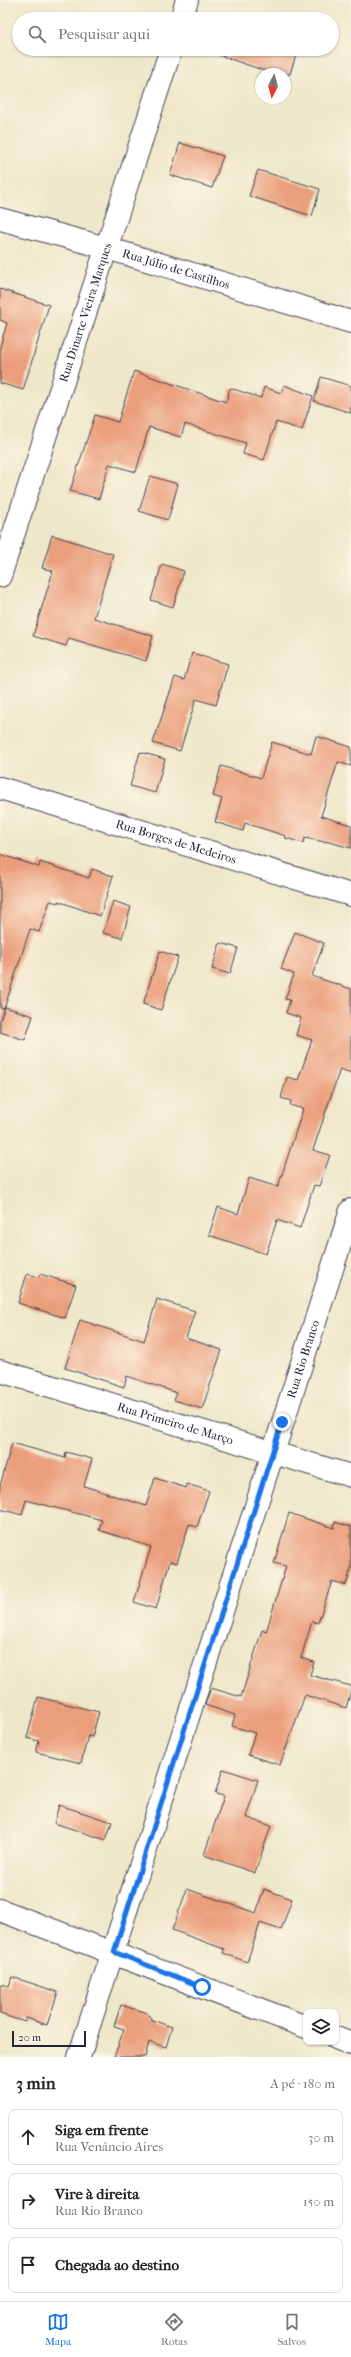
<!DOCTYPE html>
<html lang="pt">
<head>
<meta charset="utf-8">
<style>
  :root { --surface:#fff; --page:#f6f6f6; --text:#222; --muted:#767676; --line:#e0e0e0; --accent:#1a73e8 }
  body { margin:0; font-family:"IM FELL French Canon",serif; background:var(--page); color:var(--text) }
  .controls { position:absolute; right:12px; bottom:12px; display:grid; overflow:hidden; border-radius:8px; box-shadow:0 1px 3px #0004 }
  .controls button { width:36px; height:36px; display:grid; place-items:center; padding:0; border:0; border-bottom:1px solid var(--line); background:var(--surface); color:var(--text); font:20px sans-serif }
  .compass { position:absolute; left:255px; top:68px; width:36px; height:36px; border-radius:50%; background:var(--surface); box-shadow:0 1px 3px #0004; rotate:186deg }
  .scale { position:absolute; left:12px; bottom:10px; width:74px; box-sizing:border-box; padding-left:4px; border:2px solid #22223b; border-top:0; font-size:11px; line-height:14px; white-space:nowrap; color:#22223b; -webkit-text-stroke:3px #fcf5e5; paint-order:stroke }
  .stop { position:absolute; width:12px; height:12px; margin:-9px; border:3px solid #1a73e8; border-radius:50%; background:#fff }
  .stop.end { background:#1a73e8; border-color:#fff; box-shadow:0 1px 4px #0008 }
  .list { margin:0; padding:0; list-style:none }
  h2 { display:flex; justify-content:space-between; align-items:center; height:52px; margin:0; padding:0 16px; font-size:17px }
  h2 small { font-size:13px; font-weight:400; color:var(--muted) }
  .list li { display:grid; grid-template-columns:26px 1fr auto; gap:12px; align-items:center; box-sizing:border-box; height:56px; margin:0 8px 8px; padding:0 8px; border:1px solid var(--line); border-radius:8px }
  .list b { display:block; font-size:15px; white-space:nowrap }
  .list p { margin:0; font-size:13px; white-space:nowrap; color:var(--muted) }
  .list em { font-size:13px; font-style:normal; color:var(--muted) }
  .icon { flex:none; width:22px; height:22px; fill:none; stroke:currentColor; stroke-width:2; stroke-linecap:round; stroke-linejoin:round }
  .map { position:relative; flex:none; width:351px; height:2057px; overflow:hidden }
  .search { position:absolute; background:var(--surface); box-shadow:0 1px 3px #0004; left:12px; right:12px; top:12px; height:44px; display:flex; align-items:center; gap:10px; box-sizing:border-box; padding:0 14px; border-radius:22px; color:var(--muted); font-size:15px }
  .sheet { height:244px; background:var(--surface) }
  nav { display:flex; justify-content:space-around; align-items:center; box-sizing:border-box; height:56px; border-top:1px solid var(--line); background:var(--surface); font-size:11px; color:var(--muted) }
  nav a { display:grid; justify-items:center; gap:2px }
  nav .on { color:var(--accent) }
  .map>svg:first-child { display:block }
  .building { fill:#eb9e7c }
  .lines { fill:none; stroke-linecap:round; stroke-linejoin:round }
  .street-casing { stroke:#414050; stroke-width:24 }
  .secondary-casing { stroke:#414050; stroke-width:24 }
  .street { stroke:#fff; stroke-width:22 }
  .secondary { stroke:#fff; stroke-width:22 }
  .route { stroke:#1a73e8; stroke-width:5 }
  .labels { text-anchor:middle; stroke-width:4; stroke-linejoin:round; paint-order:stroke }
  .street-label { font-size:12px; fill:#22223b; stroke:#fcf5e5 }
</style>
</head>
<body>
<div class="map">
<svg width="351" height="2057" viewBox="0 0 351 2057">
  <rect width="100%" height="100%" fill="#fcf5e5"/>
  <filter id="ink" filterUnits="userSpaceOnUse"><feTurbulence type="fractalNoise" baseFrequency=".025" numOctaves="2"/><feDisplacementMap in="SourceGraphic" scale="8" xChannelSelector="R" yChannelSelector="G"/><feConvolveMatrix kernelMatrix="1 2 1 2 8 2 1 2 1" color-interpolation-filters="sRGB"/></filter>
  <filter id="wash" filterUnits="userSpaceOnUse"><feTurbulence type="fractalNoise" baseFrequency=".012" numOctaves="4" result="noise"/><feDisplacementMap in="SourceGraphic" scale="16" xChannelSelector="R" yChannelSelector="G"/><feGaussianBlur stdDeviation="0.9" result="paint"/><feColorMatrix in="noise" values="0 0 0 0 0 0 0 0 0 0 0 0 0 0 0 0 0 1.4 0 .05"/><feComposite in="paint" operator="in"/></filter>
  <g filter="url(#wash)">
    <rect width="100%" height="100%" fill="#efe7c9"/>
    <g id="blocks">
      <path class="building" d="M211,49H298L290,74H274L210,52Z
        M180,143L223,156L212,188L170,175Z
        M258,170L320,189L312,216L249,196Z
        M0,289L49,305L23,390L0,383V347L7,323L0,320Z
        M134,371L226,402L230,388L261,398L264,387L281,393L284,385L313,396L302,430L276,422L264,460L243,454L246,443L185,424L181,437L149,427L136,472L109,464L99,499L70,491L95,415L118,422Z
        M321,377L351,386V413L314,401Z
        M150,476L178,484L168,520L139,511Z
        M52,535L113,554L94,618L153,636L146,661L69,638L66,646L33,636L53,571L42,568Z
        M162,564L184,571L173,607L151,600Z
        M192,653L228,664L216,705L196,699L180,751L153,743L175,677L184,680Z
        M316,736L351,747V766L338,762L321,816L351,825V848L325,841V842L305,838L303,843L285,838L286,836L245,823L243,831L215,822L222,799L213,796L221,766L261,778L272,742L311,754Z
        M140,752L165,759L155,793L130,786Z
        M0,854L39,867L40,862L89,878L92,869L113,876L100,916L58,901V903L50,901L39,932L30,929L4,1009L0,1008Z
        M113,901L131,907L122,938L103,933Z
        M295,932L324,943L312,976L351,989V1073L340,1069L313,1150L330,1155L319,1186L314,1185L300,1228L277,1220L266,1254L209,1235L218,1207L238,1214L249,1178L278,1187L303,1109L290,1105L291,1101L281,1098L287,1077L298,1080L312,1040L296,1035L301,1018L286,1013L290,1000L285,999L294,974L281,969Z
        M220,943L238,948L230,974L212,969Z
        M160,951L178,957L161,1010L143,1004Z
        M5,1007L33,1016L25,1040L0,1032V1021Z
        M27,1274L39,1277L40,1274L76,1285L65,1318L18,1303Z
        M157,1299L195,1311L186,1338L222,1350L202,1409L174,1400L177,1393L127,1376L124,1387L65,1368L80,1320L144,1341Z
        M12,1443L65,1458L66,1452L92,1459L84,1486L146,1506L155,1478L186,1488L187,1484L209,1491L197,1527L189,1524L177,1563L170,1561L156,1609L134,1602L151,1547L99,1530L102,1520L26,1500L22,1515L0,1509V1486Z
        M289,1513L334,1528L335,1522L351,1527V1569L346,1585L332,1581L318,1623L312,1621L301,1658L314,1662L310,1675L351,1686V1690L346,1708L305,1695L280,1765L248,1755L255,1733L232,1726L235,1715L205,1705L211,1688L241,1697L262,1630L266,1632L286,1566L274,1563Z
        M38,1697L99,1712L92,1737L88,1736L81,1763L36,1752L39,1741L27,1738Z
        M223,1769L258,1780L246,1817L271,1826L255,1873L204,1855L224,1796L215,1794Z
        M59,1805L112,1822L106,1840L54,1823Z
        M187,1889L256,1913L264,1889L292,1899L281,1930L260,1923L247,1962L223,1953L224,1949L172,1930Z
        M12,1977L58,1992L47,2025L26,2018L25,2022L0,2014V1984L9,1986Z
        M121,2005L147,2013L152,2020L172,2027L166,2047L149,2042L145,2057H114L124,2029L114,2026Z"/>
    </g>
  </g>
  <g filter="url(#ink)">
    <use href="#blocks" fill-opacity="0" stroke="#414050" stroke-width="1"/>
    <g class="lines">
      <defs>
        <g id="street">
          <path d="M181,19L187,0"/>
          <path id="s1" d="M0,219L107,248L351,322"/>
          <path id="s2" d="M0,576L171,49"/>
          <path id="s3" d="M0,788L351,895"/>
          <path id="s4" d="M0,1371L351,1476"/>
          <path id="s5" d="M79,2057L351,1210"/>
        </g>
        <path id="secondary" d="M0,1910L306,2027
          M336,2038L351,2044"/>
      </defs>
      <use href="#street" class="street-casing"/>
      <use href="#secondary" class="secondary-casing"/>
      <use href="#street" class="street"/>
      <use href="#secondary" class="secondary"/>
    </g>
  </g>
  <g class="lines" filter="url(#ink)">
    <path class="route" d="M202,1987L114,1952L282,1422"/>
  </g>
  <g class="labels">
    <g class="street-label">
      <text dy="4" stroke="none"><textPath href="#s1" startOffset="183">Rua Júlio de Castilhos</textPath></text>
      <text dy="4" stroke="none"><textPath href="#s2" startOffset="277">Rua Dinarte Vieira Marques</textPath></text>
      <text dy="4" stroke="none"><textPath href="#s3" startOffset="184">Rua Borges de Medeiros</textPath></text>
      <text dy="4" stroke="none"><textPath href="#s5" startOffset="733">Rua Rio Branco</textPath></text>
      <text dy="4" stroke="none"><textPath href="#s4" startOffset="183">Rua Primeiro de Março</textPath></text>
    </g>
  </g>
</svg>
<div class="controls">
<button><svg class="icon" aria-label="layers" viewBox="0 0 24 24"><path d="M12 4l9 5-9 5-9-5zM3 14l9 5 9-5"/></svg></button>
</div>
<svg class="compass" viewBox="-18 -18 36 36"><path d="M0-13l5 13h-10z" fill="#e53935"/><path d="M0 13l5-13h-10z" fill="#767676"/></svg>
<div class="scale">20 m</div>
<div class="stop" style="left:202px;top:1987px"></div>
<div class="stop end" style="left:282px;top:1422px"></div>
<div class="search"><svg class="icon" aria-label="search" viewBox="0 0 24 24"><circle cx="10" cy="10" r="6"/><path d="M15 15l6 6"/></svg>Pesquisar aqui</div>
</div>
<section class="sheet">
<h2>3 min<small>A pé · 180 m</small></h2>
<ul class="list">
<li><svg class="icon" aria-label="ahead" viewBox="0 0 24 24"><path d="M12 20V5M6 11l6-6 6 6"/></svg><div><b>Siga em frente</b><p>Rua Venâncio Aires</p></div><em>30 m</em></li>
<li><svg class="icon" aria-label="right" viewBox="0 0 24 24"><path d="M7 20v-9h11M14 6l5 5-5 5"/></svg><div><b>Vire à direita</b><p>Rua Rio Branco</p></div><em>150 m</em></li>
<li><svg class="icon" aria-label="arrive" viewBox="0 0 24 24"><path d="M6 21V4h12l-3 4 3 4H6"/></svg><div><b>Chegada ao destino</b></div></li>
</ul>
</section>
<nav>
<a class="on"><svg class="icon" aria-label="map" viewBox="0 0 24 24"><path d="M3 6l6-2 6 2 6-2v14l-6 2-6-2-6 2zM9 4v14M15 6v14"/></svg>Mapa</a>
<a><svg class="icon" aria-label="directions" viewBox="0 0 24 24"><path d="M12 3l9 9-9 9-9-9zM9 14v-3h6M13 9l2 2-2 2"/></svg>Rotas</a>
<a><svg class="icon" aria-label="saved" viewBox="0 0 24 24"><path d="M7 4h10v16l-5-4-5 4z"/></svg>Salvos</a>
</nav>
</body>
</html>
